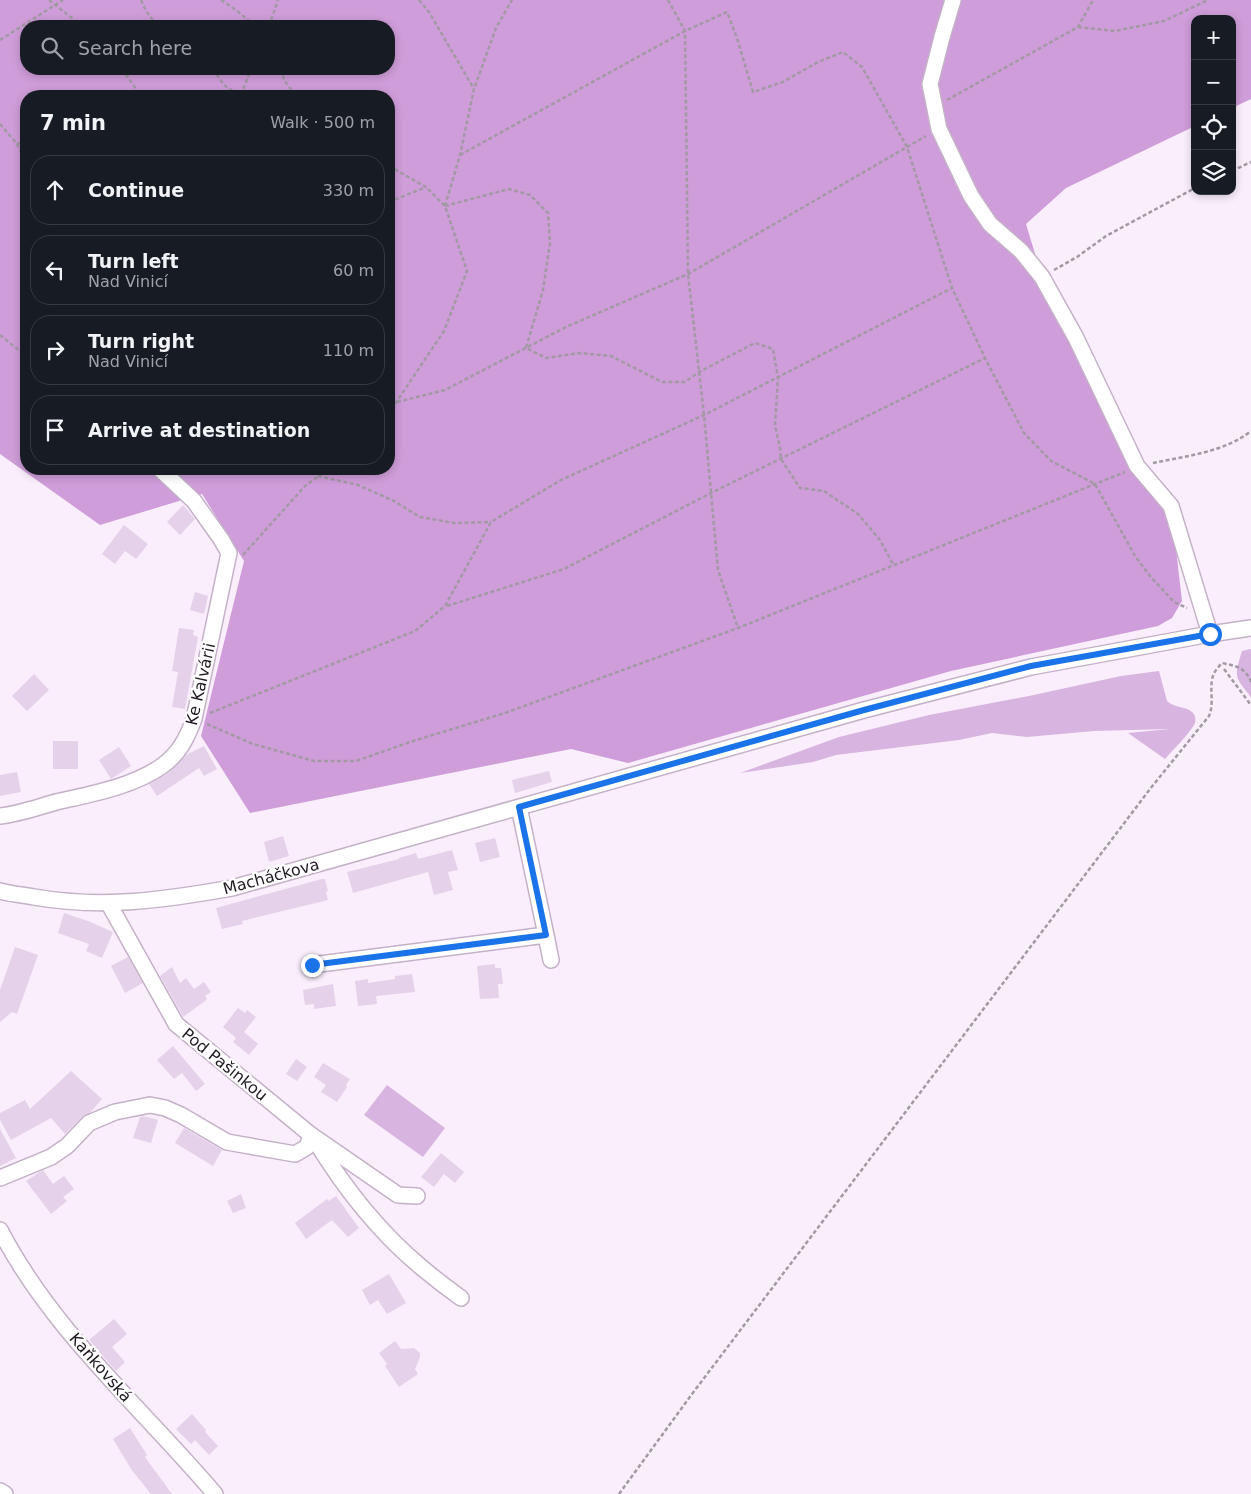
<!DOCTYPE html>
<html lang="en">
<head>
<meta charset="utf-8">
<style>
  :root { --surface:#171b24; --page:#20242c; --text:#f1f3f6; --muted:#9ea1a6; --line:#363941 }
  body { margin:0; font-family:"DejaVu Sans",sans-serif; background:var(--page); color:var(--text) }
  .controls { position:absolute; right:15px; top:15px; display:grid; overflow:hidden; border-radius:10px; box-shadow:0 2px 8px #0003 }
  .controls button { width:45px; height:45px; display:grid; place-items:center; padding:0; border:0; border-bottom:1px solid var(--line); background:var(--surface); color:var(--text); font:25px sans-serif }
  .stop { position:absolute; width:15px; height:15px; margin:-11px; border:4px solid #1a73e8; border-radius:50%; background:#fff }
  .stop.end { background:#1a73e8; border-color:#fff; box-shadow:0 1px 5px #0008 }
  .list { margin:0; padding:0; list-style:none }
  h2 { display:flex; justify-content:space-between; align-items:center; height:65px; margin:0; padding:0 20px; font-size:21px }
  h2 small { font-size:16px; font-weight:400; color:var(--muted) }
  .list li { display:grid; grid-template-columns:32px 1fr auto; gap:15px; align-items:center; box-sizing:border-box; height:70px; margin:0 10px 10px; padding:0 10px; border:1px solid var(--line); border-radius:20px }
  .list b { display:block; font-size:19px; white-space:nowrap }
  .list p { margin:0; font-size:16px; white-space:nowrap; color:var(--muted) }
  .list em { font-size:16px; font-style:normal; color:var(--muted) }
  .icon { flex:none; width:28px; height:28px; fill:none; stroke:currentColor; stroke-width:2; stroke-linecap:round; stroke-linejoin:round }
  .map { position:relative; flex:none; width:1251px; height:1494px; overflow:hidden }
  .search { position:absolute; background:var(--surface); box-shadow:0 2px 8px #0003; left:20px; top:20px; width:375px; height:55px; display:flex; align-items:center; gap:12px; box-sizing:border-box; padding:0 18px; border-radius:20px; color:var(--muted); font-size:19px }
  .panel { position:absolute; background:var(--surface); box-shadow:0 2px 8px #0003; left:20px; top:90px; width:375px; height:385px; border-radius:20px }
  .map>svg:first-child { display:block }
  .green { fill:#d8b4e0 }
  .forest { fill:#cf9dd9; fill-rule:evenodd }
  .building { fill:#e5d1e9 }
  .lines { fill:none; stroke-linecap:round; stroke-linejoin:round }
  .minor-casing { stroke:#c4b1c8; stroke-width:18 }
  .path { stroke:#a399a5; stroke-width:2.5; stroke-dasharray:4 2.5; stroke-linecap:butt }
  .minor { stroke:#fff; stroke-width:15 }
  .route { stroke:#1a73e8; stroke-width:6 }
  .labels { text-anchor:middle; stroke-width:4.5; stroke-linejoin:round; paint-order:stroke }
  .street-label { font-size:16px; fill:#201922; stroke:#fff }
</style>
</head>
<body>
<div class="map">
<svg width="1251" height="1494" viewBox="0 0 1251 1494">
  <rect width="100%" height="100%" fill="#faeefc"/>
  <path class="green" d="M1251,649V697C1234,676 1234,677 1242,651Z
    M1159,671L1167,701C1174,708 1185,706 1192,712C1195,714 1196,719 1195,723C1191,732 1172,751 1165,759L1128,733L1170,729L1094,731L1027,737L992,733L959,740L836,755L813,762L740,773L839,737L929,715L1029,696L1121,676Z
    M387,1085L445,1128L423,1157L364,1115Z"/>
  <path class="forest" d="M0,0H1251V99L1232,108V19H1195V126L1066,188L1026,224L1042,277L1137,466L1171,506L1182,601L1172,618L1158,626L951,671L628,763L571,749L250,813L201,736L244,561L202,494L100,525L0,454ZM26,26H389V69H26ZM26,96H389V469H26Z"/>
  <path class="building" d="M183,505L195,519L180,535L167,522Z
    M124,525L148,544L136,559L125,551L115,564L102,554Z
    M195,592L208,596L204,614L190,610Z
    M179,628L194,630L193,635L198,637L185,709L172,707L178,672L172,671Z
    M34,674L49,690L27,711L12,696Z
    M53,741H78V769H53Z
    M204,746L217,769L204,776L199,768L157,796L149,784L168,773L186,755Z
    M119,747L131,766L111,779L99,760Z
    M549,771L552,782L515,793L512,780Z
    M17,772L21,792L0,796V775Z
    M283,836L289,856L269,862L264,842Z
    M495,838L500,857L480,862L475,843Z
    M452,850L458,870L448,872L453,890L434,895L428,872L353,893L347,872L399,859V858L416,853L418,859Z
    M322,879H325L328,891L326,892L328,900L242,921L243,924L222,929L216,908Z
    M64,913L88,921L113,932L102,958L86,951L89,944L58,933Z
    M15,947L38,955L17,1014L12,1012L0,1022V990Z
    M128,957L143,983L125,993L111,966Z
    M495,964V968H501L503,984H498L499,998L480,999L477,966Z
    M172,967L180,983L186,978L194,989L204,982L211,992L205,996L207,999L205,1001L183,1017L160,976Z
    M412,974L415,992L376,996L377,1004L358,1006L355,981L368,979V983L395,979V976Z
    M333,984L336,1006L314,1009V1004L305,1005L303,990Z
    M238,1008L245,1013L247,1010L256,1017L244,1032L258,1044L249,1055L233,1042L236,1038L223,1027Z
    M173,1046L205,1084L196,1091L182,1073L174,1079L157,1060Z
    M296,1059L307,1067L297,1081L286,1074Z
    M323,1063L350,1079L346,1085L347,1087L337,1102L321,1092L326,1085L314,1077Z
    M71,1071L102,1099L90,1113L82,1117L65,1134L51,1118L11,1140L0,1120V1113L25,1100L30,1109Z
    M143,1116L158,1120L151,1143L133,1138L140,1117Z
    M184,1128L222,1150L213,1166L175,1143Z
    M0,1129L16,1158L0,1166Z
    M441,1153L464,1172L455,1183L444,1174L434,1187L421,1177Z
    M43,1170L53,1184L64,1176L74,1189L63,1197L67,1201L51,1214L26,1181Z
    M241,1194L246,1208L233,1213L227,1201Z
    M336,1196L359,1228L348,1237L332,1220L306,1239L295,1223L327,1199L329,1201Z
    M389,1274L406,1303L387,1314L378,1300L370,1305L362,1290Z
    M114,1319L127,1334L112,1347L125,1362L116,1371L89,1340Z
    M395,1341L401,1349L414,1348L420,1353V1357L415,1369L418,1374L399,1387L385,1366L387,1364L379,1353Z
    M192,1414L206,1430L205,1432L218,1446L209,1455L195,1440L191,1444L176,1429Z
    M130,1428L147,1455L145,1457L172,1494H151L131,1469L113,1439Z"/>
  <g class="lines">
    <defs>
      <path id="minor" d="M953,0L942,37L930,84L939,129L971,196L990,224L1021,251L1042,277L1076,338L1137,466L1171,506L1210,634
        M0,816C19,814 38,807 56,802C91,794 132,787 162,766C179,754 187,738 194,719L229,553L221,539L194,501L160,469
        M0,891C11,894 23,895 34,897C103,909 164,900 232,888L864,710L1031,667L1210,634L1251,628
        M109,904L176,1024L311,1135L398,1195L417,1196
        M546,935L551,960
        M312,965L546,935L519,807
        M315,1140C343,1186 379,1232 421,1267C434,1278 447,1288 461,1298
        M0,1178L51,1157L67,1146L89,1123L115,1112L150,1105L165,1108L181,1115L227,1142L295,1154L307,1147L311,1135
        M0,1230C53,1332 142,1408 215,1494
        M0,1491L5,1494"/>
    </defs>
    <use href="#minor" class="minor-casing"/>
    <path class="path" d="M49,0L82,26
      M141,0L146,11L157,26L168,24L172,26
      M221,0L236,10L255,26
      M419,0L429,12L474,89
      M668,0L685,31L688,274L704,415L718,570L738,628
      M269,26L278,0
      M1078,27L1115,31L1164,21L1208,0
      M0,40L63,0
      M122,69L141,96
      M213,69L224,85L240,96
      M282,69L284,80L296,96
      M241,95L251,69
      M947,100L1078,27L1093,0
      M0,124L17,144L26,162
      M17,144L26,141
      M460,155L685,31L727,12L737,38L753,92L783,82L818,62L843,52L862,67L907,147L952,288L985,358L1024,433L1051,461L1095,484L1135,556L1150,576L1174,602L1187,608
      M389,166L426,187L445,206L467,271L444,331L389,413
      M1232,171L1251,162
      M389,202L426,187
      M445,206L509,189L530,195L548,213L550,243L543,290L526,348L546,358L579,353L611,356L662,382H685L699,372L755,343L773,349L778,378L775,425L780,448L781,459L800,488L824,491L858,514L880,540L894,566
      M445,206L460,155L474,89L496,28L512,0
      M1054,270L1077,257L1106,236L1195,188
      M0,335L26,356
      M397,402L445,390L566,327L688,274L926,136
      M1153,463C1186,456 1225,452 1251,431
      M318,476L358,485L394,501L420,517L454,523L491,522
      M243,555L305,486L328,469
      M447,606L564,569L711,493L985,358
      M1224,669L1251,705
      M210,713L415,631L445,606L491,522L561,480L704,415L952,288
      M207,724L253,744L314,761H356L413,741L505,713L738,628L1125,472
      M619,1494L692,1394L1150,789L1209,716C1215,702 1208,687 1214,673C1216,670 1219,666 1222,663C1236,666 1245,667 1251,682"/>
    <use href="#minor" class="minor"/>
  </g>
  <g class="lines">
    <path class="route" d="M312,965L546,935L519,807L864,710L1031,666L1210,634"/>
  </g>
  <g class="labels">
    <g class="street-label">
      <text transform="translate(200 684) rotate(-77)" y="6">Ke Kalvárii</text>
      <text transform="translate(271 876) rotate(-15)" y="6">Macháčkova</text>
      <text transform="translate(225 1064) rotate(39)" y="6">Pod Pašinkou</text>
      <text transform="translate(101 1367) rotate(49)" y="6">Kaňkovská</text>
    </g>
  </g>
</svg>
<div class="controls">
<button>+</button>
<button>−</button>
<button><svg class="icon" aria-label="locate" viewBox="0 0 24 24"><circle cx="12" cy="12" r="6"/><path d="M12 2v4M12 18v4M2 12h4M18 12h4"/></svg></button>
<button><svg class="icon" aria-label="layers" viewBox="0 0 24 24"><path d="M12 4l9 5-9 5-9-5zM3 14l9 5 9-5"/></svg></button>
</div>
<div class="stop" style="left:1210px;top:634px"></div>
<div class="stop end" style="left:312px;top:965px"></div>
<div class="search"><svg class="icon" aria-label="search" viewBox="0 0 24 24"><circle cx="10" cy="10" r="6"/><path d="M15 15l6 6"/></svg>Search here</div>
<section class="panel">
<h2>7 min<small>Walk · 500 m</small></h2>
<ul class="list">
<li><svg class="icon" aria-label="ahead" viewBox="0 0 24 24"><path d="M12 20V5M6 11l6-6 6 6"/></svg><div><b>Continue</b></div><em>330 m</em></li>
<li><svg class="icon" aria-label="left" viewBox="0 0 24 24"><path d="M17 20v-9H6M10 6l-5 5 5 5"/></svg><div><b>Turn left</b><p>Nad Vinicí</p></div><em>60 m</em></li>
<li><svg class="icon" aria-label="right" viewBox="0 0 24 24"><path d="M7 20v-9h11M14 6l5 5-5 5"/></svg><div><b>Turn right</b><p>Nad Vinicí</p></div><em>110 m</em></li>
<li><svg class="icon" aria-label="arrive" viewBox="0 0 24 24"><path d="M6 21V4h12l-3 4 3 4H6"/></svg><div><b>Arrive at destination</b></div></li>
</ul>
</section>
</div>
</body>
</html>
